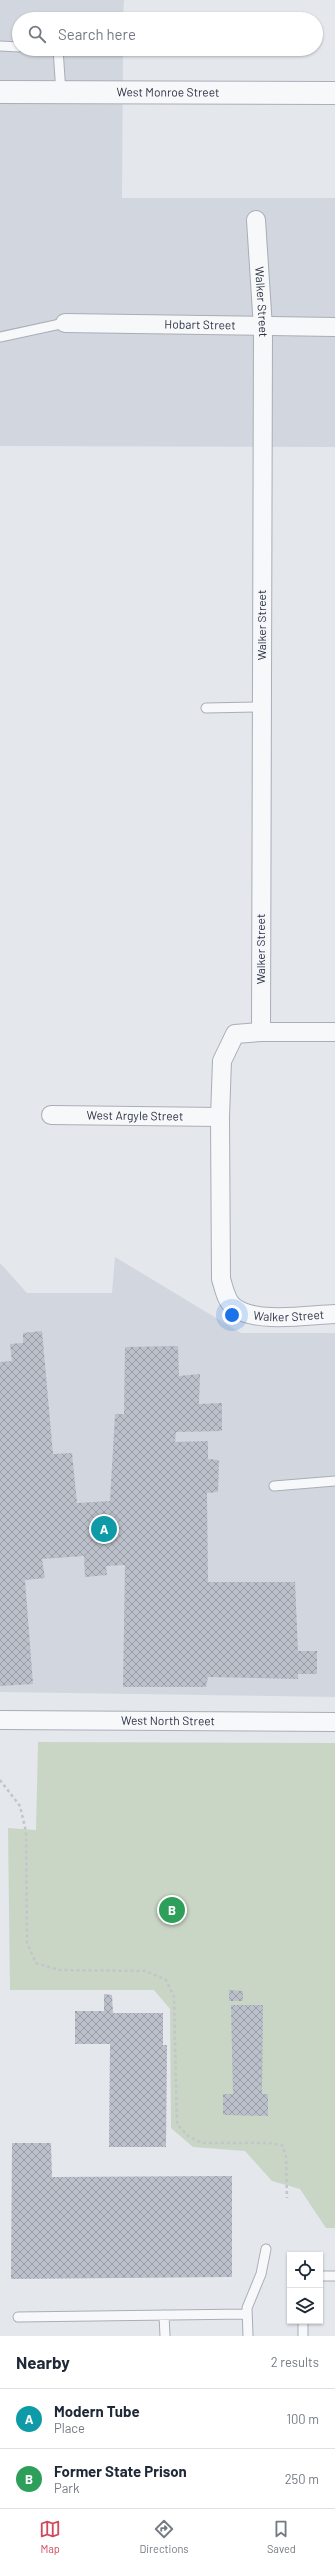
<!DOCTYPE html>
<html lang="en">
<head>
<meta charset="utf-8">
<style>
  :root { --surface:#fff; --page:#f6f6f7; --text:#1f2937; --muted:#747a83; --line:#e0e1e3; --accent:#d1495b }
  body { margin:0; font-family:Barlow,sans-serif; background:var(--page); color:var(--text) }
  .controls { position:absolute; right:12px; bottom:12px; display:grid; overflow:hidden; border-radius:0px; box-shadow:0 1px 3px #0004 }
  .controls button { width:36px; height:36px; display:grid; place-items:center; padding:0; border:0; border-bottom:1px solid var(--line); background:var(--surface); color:var(--text); font:20px sans-serif }
  .you { position:absolute; left:232px; top:1315px; width:14px; height:14px; margin:-10px; border:3px solid #fff; border-radius:50%; background:#1a73e8; box-shadow:0 0 0 6px #1a73e833 }
  .badge { display:grid; place-items:center; width:26px; height:26px; border-radius:50%; background:var(--accent); color:#fff; font-size:13px; font-weight:700 }
  .pin { position:absolute; translate:-50% -50%; border:2px solid #fff; box-shadow:0 1px 4px #0006 }
  .list { margin:0; padding:0; list-style:none }
  h2 { display:flex; justify-content:space-between; align-items:center; height:52px; margin:0; padding:0 16px; font-size:17px }
  h2 small { font-size:13px; font-weight:400; color:var(--muted) }
  .list li { display:grid; grid-template-columns:26px 1fr auto; gap:12px; align-items:center; box-sizing:border-box; height:60px; padding:0 16px; border-top:1px solid var(--line) }
  .list b { display:block; font-size:15px; white-space:nowrap }
  .list p { margin:0; font-size:13px; white-space:nowrap; color:var(--muted) }
  .list em { font-size:13px; font-style:normal; color:var(--muted) }
  .icon { flex:none; width:22px; height:22px; fill:none; stroke:currentColor; stroke-width:2; stroke-linecap:round; stroke-linejoin:round }
  .map { position:relative; flex:none; width:335px; height:2336px; overflow:hidden }
  .search { position:absolute; background:var(--surface); box-shadow:0 1px 3px #0004; left:12px; right:12px; top:12px; height:44px; display:flex; align-items:center; gap:10px; box-sizing:border-box; padding:0 14px; border-radius:22px; color:var(--muted); font-size:15px }
  .sheet { height:172px; background:var(--surface) }
  nav { display:flex; justify-content:space-around; align-items:center; box-sizing:border-box; height:56px; border-top:1px solid var(--line); background:var(--surface); font-size:11px; color:var(--muted) }
  nav a { display:grid; justify-items:center; gap:2px }
  nav .on { color:var(--accent) }
  .map>svg:first-child { display:block }
  .built { fill:#d2d6de }
  .green { fill:#c9d6c5 }
  .building { fill:url(#building-cross-hatch) }
  .lines { fill:none; stroke-linecap:round; stroke-linejoin:round }
  .service-casing { stroke:#a9aeb7; stroke-width:11 }
  .minor-casing { stroke:#a9aeb7; stroke-width:20 }
  .tertiary-casing { stroke:#a9aeb7; stroke-width:24 }
  .path { stroke:#c2c5cb; stroke-width:2.5; stroke-dasharray:3 3; stroke-linecap:butt }
  .service { stroke:#f7f8fa; stroke-width:9 }
  .minor { stroke:#f7f8fa; stroke-width:18 }
  .tertiary { stroke:#f7f8fa; stroke-width:22 }
  .labels { text-anchor:middle; stroke-width:3.5; stroke-linejoin:round; paint-order:stroke }
  .street-label { font-size:12px; fill:#2b3445; stroke:#f4f6f9 }
</style>
</head>
<body>
<div class="map">
<svg width="335" height="2336" viewBox="0 0 335 2336">
  <defs>
    <pattern id="building-cross-hatch" width="8" height="8" patternUnits="userSpaceOnUse"><rect width="8" height="8" fill="#bbc0ca"/><path d="M0 0l8 8M0 8l8-8" fill="none" stroke="#989da6"/></pattern>
  </defs>
  <rect width="100%" height="100%" fill="#e4e7ec"/>
  <path class="built" d="M0,0H124L123,19H19V49H123L122,198H335V447L0,446Z
    M115,1257L241,1333H335V1697L0,1692V1263L27,1293H112Z"/>
  <path class="green" d="M38,1742L335,1743V2228H326L300,2189L272,2181L245,2151L193,2147L171,2128L170,2009L154,1990H10L8,1828L36,1830Z"/>
  <path class="building" d="M42,1331L53,1454L72,1453L77,1503L110,1501L115,1414H124L125,1347L178,1346L179,1376L200,1374L199,1404L222,1403V1431L176,1432L175,1442L208,1441V1459L219,1460L218,1492L207,1493L208,1582H295L298,1651H317V1674H298V1679L208,1677L206,1687H123L125,1565L106,1566L107,1575L85,1577L84,1556L42,1559L45,1578L25,1580L33,1684L0,1686V1362L12,1361L10,1344L23,1343V1333Z
    M229,1990L243,1991V2001H229Z
    M104,1994L112,1995L113,2013H163V2045H167L166,2147H109L110,2044H75V2011H104Z
    M231,2005H263L262,2094H268V2116L223,2115V2094H233Z
    M12,2143H51L52,2177L232,2176V2277L11,2279Z"/>
  <g class="lines">
    <defs>
      <path id="service" d="M0,46L19,47
        M58,49L61,93
        M0,337L65,323
        M206,708L262,707
        M274,1486L335,1481
        M320,2276H335
        M164,2315L165,2336
        M18,2317L247,2314
        M248,2336L247,2308L261,2274L266,2249
        M303,2336V2321"/>
      <g id="minor">
        <path id="s1" d="M256,220L263,328L261,1032"/>
        <path id="s2" d="M65,323L335,327"/>
        <path id="s3" d="M335,1032H261L235,1034L222,1061L220,1117L221,1279C224,1288 226,1301 234,1307C256,1324 308,1315 335,1314"/>
        <path id="s4" d="M51,1115L220,1117"/>
        <path id="s5" d="M0,1720L335,1722"/>
      </g>
      <g id="tertiary">
        <path id="s6" d="M0,92L335,93"/>
      </g>
    </defs>
    <use href="#service" class="service-casing"/>
    <use href="#minor" class="minor-casing"/>
    <use href="#tertiary" class="tertiary-casing"/>
    <path class="path" d="M0,1780L20,1806L26,1832L27,1943L36,1963L59,1970L146,1971L166,1980L174,1997L177,2124L188,2136L202,2143H268L282,2145L286,2157L287,2198"/>
    <use href="#service" class="service"/>
    <use href="#minor" class="minor"/>
    <use href="#tertiary" class="tertiary"/>
  </g>
  <g class="labels">
    <g class="street-label">
      <text dy="4" stroke="none"><textPath href="#s6" startOffset="168">West Monroe Street</textPath></text>
      <text dy="4" stroke="none"><textPath href="#s1" startOffset="82">Walker Street</textPath></text>
      <text dy="4" stroke="none"><textPath href="#s2" startOffset="135">Hobart Street</textPath></text>
      <text transform="translate(262 625) rotate(-90)" y="4">Walker Street</text>
      <text transform="translate(261 949) rotate(-90)" y="4">Walker Street</text>
      <text dy="4" stroke="none"><textPath href="#s4" startOffset="84">West Argyle Street</textPath></text>
      <text dy="4" stroke="none"><textPath href="#s3" startOffset="436">Walker Street</textPath></text>
      <text dy="4" stroke="none"><textPath href="#s5" startOffset="168">West North Street</textPath></text>
    </g>
  </g>
</svg>
<div class="controls">
<button><svg class="icon" aria-label="locate" viewBox="0 0 24 24"><circle cx="12" cy="12" r="6"/><path d="M12 2v4M12 18v4M2 12h4M18 12h4"/></svg></button>
<button><svg class="icon" aria-label="layers" viewBox="0 0 24 24"><path d="M12 4l9 5-9 5-9-5zM3 14l9 5 9-5"/></svg></button>
</div>
<div class="you"></div>
<div class="pin badge" style="left:104px;top:1529px;background:#0f9aa8">A</div>
<div class="pin badge" style="left:172px;top:1910px;background:#2e9e5b">B</div>
<div class="search"><svg class="icon" aria-label="search" viewBox="0 0 24 24"><circle cx="10" cy="10" r="6"/><path d="M15 15l6 6"/></svg>Search here</div>
</div>
<section class="sheet">
<h2>Nearby<small>2 results</small></h2>
<ul class="list">
<li><span class="badge" style="background:#0f9aa8">A</span><div><b>Modern Tube</b><p>Place</p></div><em>100 m</em></li>
<li><span class="badge" style="background:#2e9e5b">B</span><div><b>Former State Prison</b><p>Park</p></div><em>250 m</em></li>
</ul>
</section>
<nav>
<a class="on"><svg class="icon" aria-label="map" viewBox="0 0 24 24"><path d="M3 6l6-2 6 2 6-2v14l-6 2-6-2-6 2zM9 4v14M15 6v14"/></svg>Map</a>
<a><svg class="icon" aria-label="directions" viewBox="0 0 24 24"><path d="M12 3l9 9-9 9-9-9zM9 14v-3h6M13 9l2 2-2 2"/></svg>Directions</a>
<a><svg class="icon" aria-label="saved" viewBox="0 0 24 24"><path d="M7 4h10v16l-5-4-5 4z"/></svg>Saved</a>
</nav>
</body>
</html>
